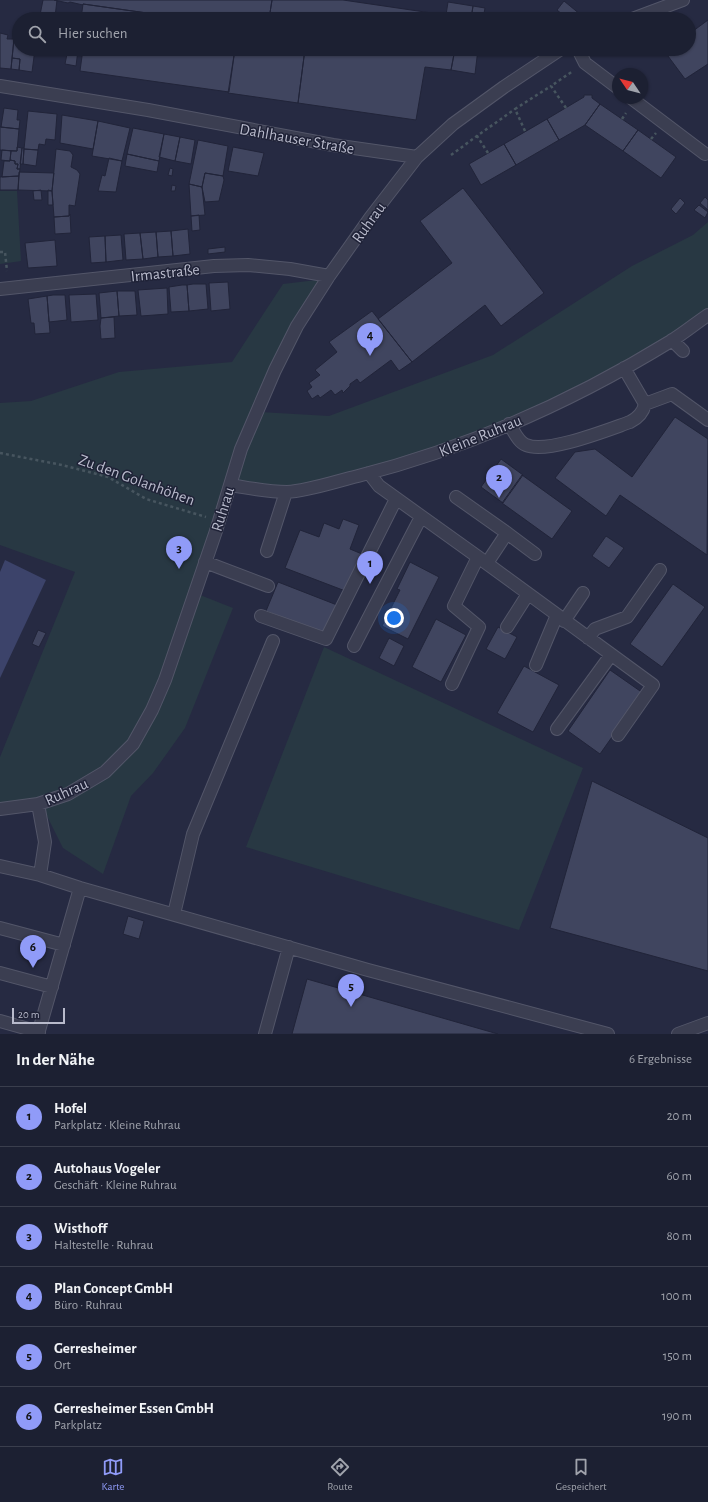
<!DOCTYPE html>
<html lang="de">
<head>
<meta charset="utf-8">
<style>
  :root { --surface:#1c2032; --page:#25283a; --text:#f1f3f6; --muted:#a0a3ac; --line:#3a3e4d; --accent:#909bf8 }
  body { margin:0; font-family:"Alegreya Sans",sans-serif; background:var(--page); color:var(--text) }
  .compass { position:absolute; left:612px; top:68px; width:36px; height:36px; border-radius:50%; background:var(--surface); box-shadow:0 1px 3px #0004; rotate:305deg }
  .scale { position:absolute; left:12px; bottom:10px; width:53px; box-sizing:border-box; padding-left:4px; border:2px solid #b8bacb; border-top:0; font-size:11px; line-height:14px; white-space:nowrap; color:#b8bacb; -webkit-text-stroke:3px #1f2237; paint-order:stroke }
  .you { position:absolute; left:394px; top:618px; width:14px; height:14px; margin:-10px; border:3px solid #fff; border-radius:50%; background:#1a73e8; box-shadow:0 0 0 6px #1a73e833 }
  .badge { display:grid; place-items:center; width:26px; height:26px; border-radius:50%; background:var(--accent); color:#111; font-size:13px; font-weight:700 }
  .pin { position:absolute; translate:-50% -33px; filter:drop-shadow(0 1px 2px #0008) }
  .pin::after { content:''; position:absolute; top:21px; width:14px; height:12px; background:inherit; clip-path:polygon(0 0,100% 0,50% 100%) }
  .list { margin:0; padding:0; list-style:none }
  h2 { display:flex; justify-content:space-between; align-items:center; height:52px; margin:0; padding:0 16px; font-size:17px }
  h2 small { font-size:13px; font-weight:400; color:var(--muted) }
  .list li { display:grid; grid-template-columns:26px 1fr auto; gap:12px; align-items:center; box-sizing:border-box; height:60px; padding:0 16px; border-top:1px solid var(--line) }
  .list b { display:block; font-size:15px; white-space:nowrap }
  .list p { margin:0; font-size:13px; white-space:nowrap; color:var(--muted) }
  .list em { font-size:13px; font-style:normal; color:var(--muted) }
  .icon { flex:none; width:22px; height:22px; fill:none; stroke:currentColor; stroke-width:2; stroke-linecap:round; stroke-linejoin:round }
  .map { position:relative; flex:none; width:708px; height:1034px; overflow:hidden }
  .search { position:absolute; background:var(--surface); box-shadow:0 1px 3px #0004; left:12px; right:12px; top:12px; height:44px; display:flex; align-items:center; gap:10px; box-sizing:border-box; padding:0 14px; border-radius:22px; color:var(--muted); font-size:15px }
  .sheet { height:412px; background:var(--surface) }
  nav { display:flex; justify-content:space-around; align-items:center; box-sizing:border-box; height:56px; border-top:1px solid var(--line); background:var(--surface); font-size:11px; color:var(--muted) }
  nav a { display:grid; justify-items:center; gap:2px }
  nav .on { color:var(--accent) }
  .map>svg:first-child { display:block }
  .green { fill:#283843 }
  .water { fill:#3c436a }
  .building { fill:#40455f; stroke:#212439 }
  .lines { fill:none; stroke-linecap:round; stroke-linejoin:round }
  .minor-casing { stroke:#535669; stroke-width:14 }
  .path { stroke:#47555f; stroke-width:2.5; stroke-dasharray:3 3; stroke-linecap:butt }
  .minor { stroke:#3b3e51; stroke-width:12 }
  .labels { text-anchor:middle; stroke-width:3; stroke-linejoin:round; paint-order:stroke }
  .street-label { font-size:16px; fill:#b8bacb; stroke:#1f2237 }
</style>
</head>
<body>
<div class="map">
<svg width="708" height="1034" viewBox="0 0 708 1034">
  <rect width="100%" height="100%" fill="#262a42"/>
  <path class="green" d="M0,191H17L21,261L0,264Z
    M708,222V312L595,382L412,460L286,489L233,483L260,412L329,416L493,355L632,266L693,235Z
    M325,279L273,368L162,680L130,742L102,770L67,793L0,805V757L75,572L0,545V403L31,401L119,372L232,362L283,284Z
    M200,595L233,608L185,728L153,773L131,796L103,874L63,848L42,806L135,747Z
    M324,647L583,768L519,930L246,847Z"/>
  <path class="water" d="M5,560L46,580L0,678V572Z"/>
  <path class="building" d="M43,0H57L55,17L40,15Z
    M54,0H272L269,19H190L83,4V5L70,2L68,3Z
    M272,0H343L459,17V19H269Z
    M564,1L581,15L582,17L575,19H568L557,10Z
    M448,2L473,6L471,19L446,15Z
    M83,4L189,19H81Z
    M473,6L485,8L483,19H471Z
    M708,20V64L685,79L665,52L669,49H689V34Z
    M0,33L8,35L7,39H14L11,69L0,68Z
    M14,39L19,40V49H35L32,72L19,70L20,59L12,58Z
    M68,49L78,50L76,66L65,64Z
    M83,49H235L229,92L80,71Z
    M235,49H305L298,103L228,93Z
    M302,49H455L451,70L425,67L416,120L298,103L305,49Z
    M455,49H478L475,74L451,70Z
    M12,58L20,59L19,70L11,69Z
    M584,95H592V98L600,104L585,125L559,140L547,119L584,97Z
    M600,104L638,130L623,151L585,125Z
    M4,108L18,110L17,120H20L19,129L1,127Z
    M28,111L57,114L55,140L46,139L45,145L39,144L38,150L24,149Z
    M62,115L98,121L93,149L60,143Z
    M547,119L559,140L516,165L504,144Z
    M98,121L130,128L122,161L92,156Z
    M0,127L19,129L17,151L0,150Z
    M133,128L164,134L159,161L127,154Z
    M638,130L676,157L661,178L623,151Z
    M164,134L180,137L175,161L159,157Z
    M180,137L195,140L191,164L175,161Z
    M198,140L228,146L223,176L205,173L202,187L189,184Z
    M504,144L516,165L481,185L469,164Z
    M17,147L22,148L20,169H17L18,164H15V161L10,160L11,151H17Z
    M233,147L264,153L258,176L228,171Z
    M22,148H24L23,164H20Z
    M24,149L38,150L36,166L23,164Z
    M56,149L70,151L73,155L71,167L77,170L80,174L75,206L69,205V216L54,217L52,191Z
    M2,150L11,151L10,161L1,160Z
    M127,154L159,161L157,172L125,166Z
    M109,158L122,161L116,192L98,191L102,175L105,176Z
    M10,160L15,161V164H18L17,169H20L19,176L2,177L4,161H10Z
    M170,168L173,169L172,176L168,175Z
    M19,172L54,173L52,191L18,190Z
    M205,173L223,176L224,180L219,201L205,202L202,187Z
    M19,176L18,190H0V177Z
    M189,184L202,187L205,215L191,216Z
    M172,185L176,186L175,191H171Z
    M463,188L544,293L501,326L485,305L412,362L378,319L452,263L420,221Z
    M41,190L42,200H34L33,191Z
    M48,190L52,191L53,205H48Z
    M705,197L708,200V210L700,203Z
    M680,198L685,203L676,214L671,209Z
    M699,205L708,212L705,218L694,210Z
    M70,214L71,233L55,234L54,217L69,216Z
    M199,215L200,230L192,231L191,216Z
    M188,229L190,254L173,256L171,231Z
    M171,231L173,256L158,257L156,232Z
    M156,232L158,257L143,259L140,233Z
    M140,233L143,259L126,260L124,234Z
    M121,235L123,260L106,262L105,236Z
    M105,236L106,262L91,263L89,237Z
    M55,240L57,266L28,268L25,243Z
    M225,247V252L208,254V249Z
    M228,282L230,309L211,311L209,283Z
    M193,284H206L208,309L189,311L187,285Z
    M182,285H187L189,311L171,312L169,287Z
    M167,288L168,314L141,316L138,290Z
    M117,291H135L137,315L119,316Z
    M117,291L119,316L101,318L99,293Z
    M96,294L98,320L71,322L69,295Z
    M53,295H65L67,320L49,322L47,296Z
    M47,296L50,333L35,334L34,323H31L28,299Z
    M372,311L412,362L399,371L391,360L360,383L357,379L350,384V386L343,393L342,390L335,395L331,390L320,398L318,395L312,399L307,391L312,387L309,383L320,375L315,370L337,352L329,342Z
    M114,317L115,338L101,339L100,326L101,318Z
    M675,417L708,439L707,555L620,495L606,516L555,478L575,452L595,449L632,477Z
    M501,459L523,475L503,503L481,487Z
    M522,475L572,511L552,539L502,503Z
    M343,519L359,525L350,549L362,554L348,592L285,568L300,530L319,537L324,523L339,529Z
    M606,536L624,548L609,568L592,556Z
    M410,562L439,577L408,639L382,626L400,590L397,589Z
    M278,582L337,605L326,635L266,611Z
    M673,584L705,607L662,667L630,644Z
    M436,619L466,635L441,682L412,667Z
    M498,627L517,637L505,659L486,649Z
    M38,630L46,633L39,647L32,644Z
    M389,638L404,646L394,666L379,658Z
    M524,666L559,685L533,732L497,713Z
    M610,670L643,693L600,754L568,731Z
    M592,781L708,838V971L550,928Z
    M128,916L144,921L139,939L123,934Z
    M307,979L498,1034H292Z"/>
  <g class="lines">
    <defs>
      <path id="minor" d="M632,19L683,0
        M578,49L585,63L618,88
        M0,86L148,110L333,145L417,157
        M631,98L705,154
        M0,289L214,266L248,265L290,269L329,276
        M672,340L683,351
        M645,404L672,394L708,420
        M509,424C514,431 518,442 526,445C547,454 607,430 630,422C638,418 643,413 645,404L624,368
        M369,473L379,486L478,557L653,685L618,735
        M230,485C249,488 268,492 287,492C308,491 337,481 358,476C468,448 575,400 671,341C684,333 696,323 708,315
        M456,497L507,533
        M267,551L286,492
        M205,562L268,586
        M487,563L507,533L535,554
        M261,616L326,639L396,499
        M564,621L583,593
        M507,627L528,594
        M588,638L595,629L627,617L660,570
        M354,646L421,517
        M536,665L557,615
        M452,684L479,627L454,606L478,557
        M557,729L611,655
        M38,804L45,842L40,875L80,888L368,970L608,1034
        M0,809L38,804L68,794L105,772L133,744L152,710L165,680L216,531L241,449L275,370L297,326L329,276L370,218L417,157L453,124L504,87L561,49
        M0,866L40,875
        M174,914L193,834L273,641
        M0,928L64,945
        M0,973L52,987
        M0,1021L39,1032
        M38,1034L80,888
        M265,1034L289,947
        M678,1034L708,1023"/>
    </defs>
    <use href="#minor" class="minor-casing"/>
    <path class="path" d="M566,108L551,86L573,71
      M622,119L626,113
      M525,131L515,109L551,86
      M651,139L656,133
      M488,153L477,136L515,109
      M451,155L477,136
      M0,252H5L7,271
      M0,453L62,465L108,477L146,499L206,517"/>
    <use href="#minor" class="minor"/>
  </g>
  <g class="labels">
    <g class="street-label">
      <text transform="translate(297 138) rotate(10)" y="6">Dahlhauser Straße</text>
      <text transform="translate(368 222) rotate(-54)" y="6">Ruhrau</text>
      <text transform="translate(165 272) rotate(-6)" y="6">Irmastraße</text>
      <text transform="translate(480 435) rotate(-22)" y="6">Kleine Ruhrau</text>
      <text transform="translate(137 479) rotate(20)" y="6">Zu den Golanhöhen</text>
      <text transform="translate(222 509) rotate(-73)" y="6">Ruhrau</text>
      <text transform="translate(66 791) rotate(-24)" y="6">Ruhrau</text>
    </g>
  </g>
</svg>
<svg class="compass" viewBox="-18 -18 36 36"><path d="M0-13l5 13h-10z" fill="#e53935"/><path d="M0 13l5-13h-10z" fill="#a0a3ac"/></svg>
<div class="scale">20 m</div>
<div class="you"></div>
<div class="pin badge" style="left:370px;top:584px">1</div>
<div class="pin badge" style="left:499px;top:498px">2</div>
<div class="pin badge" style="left:179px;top:569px">3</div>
<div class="pin badge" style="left:370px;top:356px">4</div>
<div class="pin badge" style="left:351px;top:1007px">5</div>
<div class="pin badge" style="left:33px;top:968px">6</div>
<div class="search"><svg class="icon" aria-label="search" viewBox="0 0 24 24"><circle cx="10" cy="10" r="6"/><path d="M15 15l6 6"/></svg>Hier suchen</div>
</div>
<section class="sheet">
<h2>In der Nähe<small>6 Ergebnisse</small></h2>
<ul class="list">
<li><span class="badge">1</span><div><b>Hofel</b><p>Parkplatz · Kleine Ruhrau</p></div><em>20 m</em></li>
<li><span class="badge">2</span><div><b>Autohaus Vogeler</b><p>Geschäft · Kleine Ruhrau</p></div><em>60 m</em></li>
<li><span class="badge">3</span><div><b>Wisthoff</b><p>Haltestelle · Ruhrau</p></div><em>80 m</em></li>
<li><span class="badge">4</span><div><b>Plan Concept GmbH</b><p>Büro · Ruhrau</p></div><em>100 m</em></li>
<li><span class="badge">5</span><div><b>Gerresheimer</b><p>Ort</p></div><em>150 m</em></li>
<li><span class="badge">6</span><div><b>Gerresheimer Essen GmbH</b><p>Parkplatz</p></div><em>190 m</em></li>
</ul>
</section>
<nav>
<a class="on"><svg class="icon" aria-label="map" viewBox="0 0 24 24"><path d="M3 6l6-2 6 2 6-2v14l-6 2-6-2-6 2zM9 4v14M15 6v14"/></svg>Karte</a>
<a><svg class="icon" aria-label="directions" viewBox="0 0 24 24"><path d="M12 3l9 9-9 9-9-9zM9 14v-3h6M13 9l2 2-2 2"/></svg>Route</a>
<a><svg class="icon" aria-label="saved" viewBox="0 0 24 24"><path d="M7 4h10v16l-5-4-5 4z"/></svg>Gespeichert</a>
</nav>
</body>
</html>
